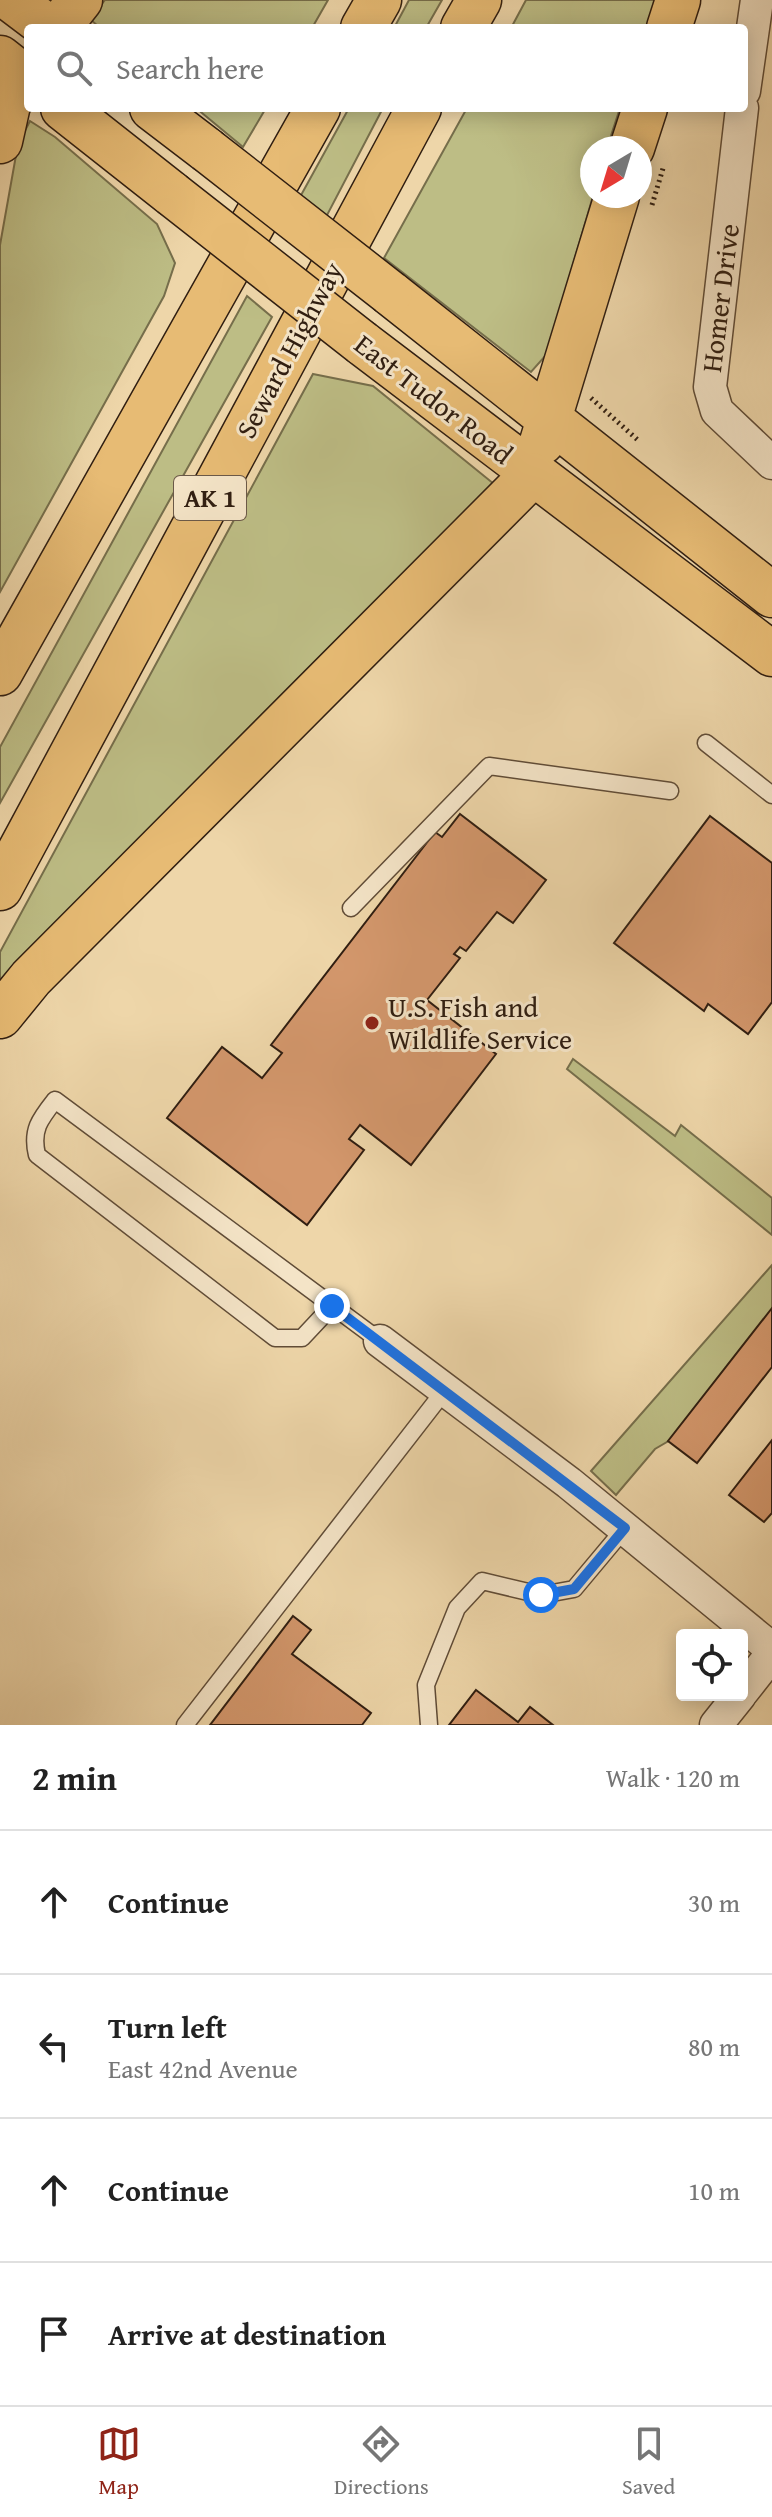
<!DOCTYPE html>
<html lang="en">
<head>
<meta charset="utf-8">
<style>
  :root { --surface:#fff; --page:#f6f6f6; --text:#222; --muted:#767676; --line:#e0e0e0; --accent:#8f2418 }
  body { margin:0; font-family:"Gentium Book Plus",serif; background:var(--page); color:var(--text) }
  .controls { position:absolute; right:24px; bottom:24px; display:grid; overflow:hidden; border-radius:8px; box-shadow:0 4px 20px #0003 }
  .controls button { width:72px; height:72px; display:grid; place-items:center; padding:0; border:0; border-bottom:2px solid var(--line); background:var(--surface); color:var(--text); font:40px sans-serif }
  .compass { position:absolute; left:580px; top:136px; width:72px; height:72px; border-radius:50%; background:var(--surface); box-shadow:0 4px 20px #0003; rotate:218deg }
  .stop { position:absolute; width:24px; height:24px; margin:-18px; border:6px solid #1a73e8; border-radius:50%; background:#fff }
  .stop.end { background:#1a73e8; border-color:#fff; box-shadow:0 2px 8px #0008 }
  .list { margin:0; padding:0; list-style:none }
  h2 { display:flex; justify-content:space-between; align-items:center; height:104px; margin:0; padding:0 32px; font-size:34px }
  h2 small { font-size:26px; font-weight:400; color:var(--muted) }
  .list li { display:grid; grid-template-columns:52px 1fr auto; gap:24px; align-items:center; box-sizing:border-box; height:144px; padding:0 32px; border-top:2px solid var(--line) }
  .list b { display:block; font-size:30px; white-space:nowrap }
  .list p { margin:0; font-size:26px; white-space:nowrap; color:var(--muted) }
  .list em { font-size:26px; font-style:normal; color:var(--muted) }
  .icon { flex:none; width:44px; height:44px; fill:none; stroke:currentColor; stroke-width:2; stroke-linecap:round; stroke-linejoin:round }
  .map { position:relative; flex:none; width:772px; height:1725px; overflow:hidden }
  .search { position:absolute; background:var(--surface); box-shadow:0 4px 20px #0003; left:24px; right:24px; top:24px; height:88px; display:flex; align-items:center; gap:20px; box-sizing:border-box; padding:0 28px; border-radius:8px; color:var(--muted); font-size:30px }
  .sheet { height:680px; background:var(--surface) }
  nav { display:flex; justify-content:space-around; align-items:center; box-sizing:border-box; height:112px; border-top:2px solid var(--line); background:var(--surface); font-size:22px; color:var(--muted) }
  nav a { display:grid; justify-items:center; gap:4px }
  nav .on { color:var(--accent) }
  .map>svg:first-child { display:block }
  .green { fill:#bdbd85; stroke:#766e4b; stroke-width:2 }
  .building { fill:#d3976c; stroke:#301e11; stroke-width:2 }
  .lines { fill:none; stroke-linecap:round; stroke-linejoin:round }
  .lane-casing { stroke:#604c37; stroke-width:19 }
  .street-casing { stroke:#604c37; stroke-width:35 }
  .primary-casing { stroke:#301e11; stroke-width:47 }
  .highway-casing { stroke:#301e11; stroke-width:47 }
  .path { stroke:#301e11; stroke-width:5; stroke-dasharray:2 4; stroke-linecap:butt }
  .lane { stroke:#f4e4c7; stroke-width:16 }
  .street { stroke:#f4e4c7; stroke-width:32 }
  .primary { stroke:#e7bb74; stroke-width:44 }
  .highway { stroke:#e7bb74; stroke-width:44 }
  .primary-bridge-casing { stroke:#301e11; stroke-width:47; stroke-linecap:butt }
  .primary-bridge { stroke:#e7bb74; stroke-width:44 }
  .route { stroke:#1a73e8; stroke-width:10 }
  .poi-dot { fill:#8f2418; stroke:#f4e4c7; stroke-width:3 }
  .labels { text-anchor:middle; stroke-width:6; stroke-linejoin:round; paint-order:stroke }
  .shield { fill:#f4e4c7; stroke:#6b5948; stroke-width:2 }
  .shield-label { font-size:26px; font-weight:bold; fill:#301e11 }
  .street-label { font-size:28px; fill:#301e11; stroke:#f4e4c7 }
  .poi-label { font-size:28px; fill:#301e11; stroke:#f4e4c7; text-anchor:start }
</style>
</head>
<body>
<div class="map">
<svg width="772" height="1725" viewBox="0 0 772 1725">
  <rect width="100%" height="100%" fill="#eed6a9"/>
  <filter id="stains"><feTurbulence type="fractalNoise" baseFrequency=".0025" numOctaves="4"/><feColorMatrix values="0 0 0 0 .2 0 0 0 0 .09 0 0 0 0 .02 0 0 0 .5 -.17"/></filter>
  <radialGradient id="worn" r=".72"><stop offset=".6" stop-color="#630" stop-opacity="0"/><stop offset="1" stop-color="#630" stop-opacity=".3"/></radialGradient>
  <path class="green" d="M105,0H328L312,28H100L90,19Z
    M409,0H442L426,28H394Z
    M526,0H657L647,28H511Z
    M196,108H266L243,147Z
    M349,108H383L325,219L300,197Z
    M467,108H620L607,148H592L593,196L547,354L531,372L384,258Z
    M30,121L55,137L157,224L175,263L164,296L0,592V245L18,144Z
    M247,296L272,317L0,803V747Z
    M313,374L373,386L494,484L0,992V952Z
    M573,1059L675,1136L681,1125L772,1198V1235L567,1069Z
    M772,1265V1320L672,1439L655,1449L616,1495L591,1471Z"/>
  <path class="building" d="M460,814L546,880L513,923L497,912L466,951L460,947L454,954L460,958L427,1000L496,1054L411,1165L360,1125L349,1139L364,1150L307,1225L167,1118L222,1047L262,1078L282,1053L271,1045L435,832L442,837Z
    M710,816L772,863V1002L748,1034L708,1004L704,1011L614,943Z
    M772,1308V1367L697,1463L668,1441Z
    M772,1440V1513L764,1522L729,1495Z
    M293,1616L311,1630L292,1654L371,1713L362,1725H210Z
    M476,1690L518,1722L530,1707L553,1725H449Z"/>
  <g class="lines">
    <defs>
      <path id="lane" d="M706,743L772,795
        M351,908L489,766L670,791
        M332,1306L302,1338H275L37,1155C31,1130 40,1119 55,1100L380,1341
        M185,1725L445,1390
        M429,1725L426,1685L457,1608L482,1581L541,1595L574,1589L625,1528"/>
      <path id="street" d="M744,91L757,0
        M742,108L710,387L717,411L772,463
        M380,1341L569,1483L772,1649
        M742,1692L772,1654
        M716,1725L740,1695"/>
      <path id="primary" d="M12,0L49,28
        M58,28L80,0
        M669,28L678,0
        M0,58L28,80
        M63,108L172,194
        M152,108L207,150
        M632,148L645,108
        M390,293L772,595
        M362,343L772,654
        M542,442L617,196"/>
      <path id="highway" d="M363,28L379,0
        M463,28L479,0
        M0,141L8,105L23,76
        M0,673L318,108
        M0,888L419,108
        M0,1016L31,978L532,475"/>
    </defs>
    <use href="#lane" class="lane-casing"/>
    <use href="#street" class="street-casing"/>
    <use href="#primary" class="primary-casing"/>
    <use href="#highway" class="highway-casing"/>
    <path class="path" d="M652,205L664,165
      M591,398L640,442"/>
    <use href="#lane" class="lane"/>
    <use href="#street" class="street"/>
    <use href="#primary" class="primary"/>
    <use href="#highway" class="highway"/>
    <defs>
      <path id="primary-bridge" d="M207,150L390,293
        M172,194L362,343"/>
    </defs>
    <use href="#primary-bridge" class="primary-bridge-casing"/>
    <use href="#primary-bridge" class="primary-bridge"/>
  </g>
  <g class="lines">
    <path class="route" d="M332,1306L625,1528L574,1589L541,1595"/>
  </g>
  <circle class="poi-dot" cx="372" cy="1023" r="8"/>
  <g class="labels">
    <rect class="shield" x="174" y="476" width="72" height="44" rx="6"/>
    <g class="shield-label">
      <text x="210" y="507">AK 1</text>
    </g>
    <g class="street-label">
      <text transform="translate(720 298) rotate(-83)" y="10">Homer Drive</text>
      <text transform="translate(289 350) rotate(-62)" y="10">Seward Highway</text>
      <text transform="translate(434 399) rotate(38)" y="10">East Tudor Road</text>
    </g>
    <g class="poi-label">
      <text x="388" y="1017">U.S. Fish and<tspan x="388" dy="32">Wildlife Service</tspan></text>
    </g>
  </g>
  <rect width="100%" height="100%" filter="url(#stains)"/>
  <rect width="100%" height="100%" fill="url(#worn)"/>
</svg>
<div class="controls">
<button><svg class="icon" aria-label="locate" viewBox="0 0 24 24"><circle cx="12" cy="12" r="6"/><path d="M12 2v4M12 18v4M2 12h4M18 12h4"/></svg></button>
</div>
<svg class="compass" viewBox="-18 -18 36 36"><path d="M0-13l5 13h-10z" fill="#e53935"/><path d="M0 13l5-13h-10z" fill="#767676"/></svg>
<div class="stop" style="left:541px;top:1595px"></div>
<div class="stop end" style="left:332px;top:1306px"></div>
<div class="search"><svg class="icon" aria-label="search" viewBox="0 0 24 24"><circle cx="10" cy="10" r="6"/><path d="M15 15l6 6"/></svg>Search here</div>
</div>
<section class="sheet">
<h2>2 min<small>Walk · 120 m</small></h2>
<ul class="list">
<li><svg class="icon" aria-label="ahead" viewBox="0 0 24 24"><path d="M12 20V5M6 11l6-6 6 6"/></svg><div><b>Continue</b></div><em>30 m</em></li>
<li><svg class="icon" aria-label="left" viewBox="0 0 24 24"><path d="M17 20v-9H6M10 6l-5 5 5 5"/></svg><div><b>Turn left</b><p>East 42nd Avenue</p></div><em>80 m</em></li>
<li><svg class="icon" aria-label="ahead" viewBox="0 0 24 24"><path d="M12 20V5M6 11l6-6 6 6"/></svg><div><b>Continue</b></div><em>10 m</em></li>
<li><svg class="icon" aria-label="arrive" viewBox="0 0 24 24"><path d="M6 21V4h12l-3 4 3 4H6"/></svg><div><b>Arrive at destination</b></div></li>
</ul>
</section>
<nav>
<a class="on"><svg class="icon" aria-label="map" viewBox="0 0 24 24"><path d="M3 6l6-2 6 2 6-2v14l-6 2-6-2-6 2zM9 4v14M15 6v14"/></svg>Map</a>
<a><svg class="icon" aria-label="directions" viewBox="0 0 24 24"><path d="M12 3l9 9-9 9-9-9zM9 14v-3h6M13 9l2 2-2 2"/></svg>Directions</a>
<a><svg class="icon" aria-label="saved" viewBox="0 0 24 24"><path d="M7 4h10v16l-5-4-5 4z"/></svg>Saved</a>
</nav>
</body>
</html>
